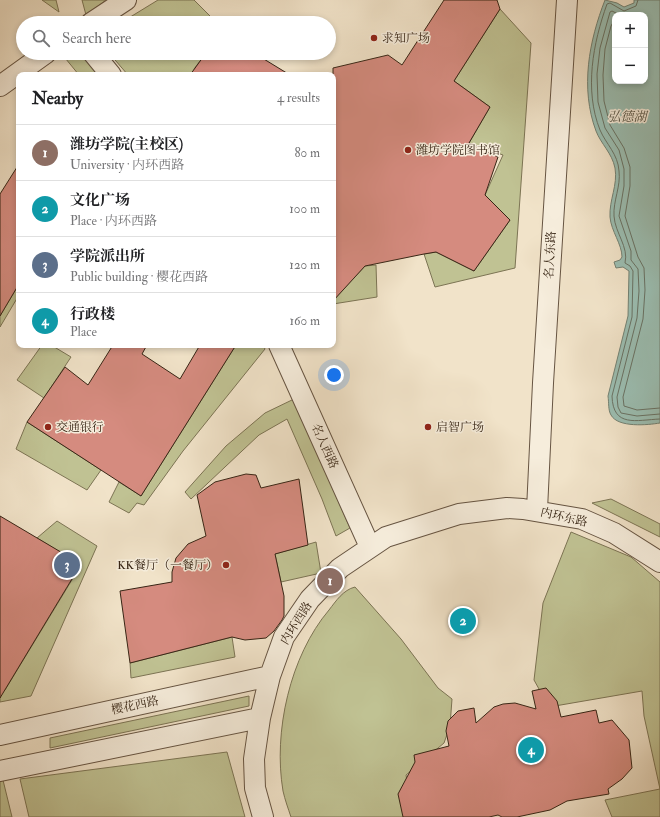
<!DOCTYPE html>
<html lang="en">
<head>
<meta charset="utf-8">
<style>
  :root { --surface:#fff; --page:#f2f2f2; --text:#202124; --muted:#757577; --line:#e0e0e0; --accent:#1a73e8 }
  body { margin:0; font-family:"IM FELL Double Pica","Noto Serif SC",serif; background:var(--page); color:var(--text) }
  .controls { position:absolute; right:12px; top:12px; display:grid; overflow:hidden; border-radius:8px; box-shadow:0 2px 6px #0003 }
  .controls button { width:36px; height:36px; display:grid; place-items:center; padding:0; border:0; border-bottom:1px solid var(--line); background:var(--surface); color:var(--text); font:20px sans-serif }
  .you { position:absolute; left:334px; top:375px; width:14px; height:14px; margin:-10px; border:3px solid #fff; border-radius:50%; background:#1a73e8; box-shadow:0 0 0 6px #1a73e833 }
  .badge { display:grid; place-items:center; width:26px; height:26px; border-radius:50%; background:var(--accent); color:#fff; font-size:13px; font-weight:700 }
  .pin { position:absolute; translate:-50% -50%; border:2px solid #fff; box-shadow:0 1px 4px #0006 }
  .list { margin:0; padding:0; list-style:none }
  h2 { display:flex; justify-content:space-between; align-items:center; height:52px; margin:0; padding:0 16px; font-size:17px }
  h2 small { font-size:13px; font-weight:400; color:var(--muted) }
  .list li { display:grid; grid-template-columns:26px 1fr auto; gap:12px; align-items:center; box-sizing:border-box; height:56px; padding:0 16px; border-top:1px solid var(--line) }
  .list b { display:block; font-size:15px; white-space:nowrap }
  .list p { margin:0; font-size:13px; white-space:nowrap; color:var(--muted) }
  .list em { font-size:13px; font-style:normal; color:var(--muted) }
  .icon { flex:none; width:22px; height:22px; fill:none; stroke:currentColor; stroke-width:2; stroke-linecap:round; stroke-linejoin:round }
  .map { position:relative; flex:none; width:660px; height:817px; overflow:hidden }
  .search { position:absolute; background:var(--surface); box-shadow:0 2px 6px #0003; left:16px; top:16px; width:320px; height:44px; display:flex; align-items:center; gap:10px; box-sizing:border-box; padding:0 14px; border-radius:22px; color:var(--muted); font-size:15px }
  .panel { position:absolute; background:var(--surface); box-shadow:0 2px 6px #0003; left:16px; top:72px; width:320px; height:276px; border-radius:8px }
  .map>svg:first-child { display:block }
  .green { fill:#c0c293; stroke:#7c7454 }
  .water { fill:#9bbeb2; stroke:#738173; fill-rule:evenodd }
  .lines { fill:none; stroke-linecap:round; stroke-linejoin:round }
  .shore { stroke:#697264; stroke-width:1 }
  .building { fill:#d58b7f; stroke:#372515 }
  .street-casing { stroke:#665442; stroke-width:22 }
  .street { stroke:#f6eddc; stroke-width:20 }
  .poi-dot { fill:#8f2418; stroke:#f6eddc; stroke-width:1.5 }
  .labels { text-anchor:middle; stroke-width:3; stroke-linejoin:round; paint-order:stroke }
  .poi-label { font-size:12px; fill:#372515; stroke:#f6eddc; text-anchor:start }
  .street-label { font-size:12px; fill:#372515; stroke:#f6eddc }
  .water-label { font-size:13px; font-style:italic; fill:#555344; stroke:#f6eddc }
</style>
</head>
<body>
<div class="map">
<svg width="660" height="817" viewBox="0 0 660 817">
  <rect width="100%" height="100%" fill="#f1e3c9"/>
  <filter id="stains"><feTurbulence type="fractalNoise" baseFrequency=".005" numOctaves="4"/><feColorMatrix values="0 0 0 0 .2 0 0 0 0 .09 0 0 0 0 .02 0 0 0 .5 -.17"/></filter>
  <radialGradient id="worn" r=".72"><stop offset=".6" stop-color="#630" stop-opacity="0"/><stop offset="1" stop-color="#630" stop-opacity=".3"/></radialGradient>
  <path class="green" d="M42,0H56L59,12Z
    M82,0H106L86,15Z
    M158,0H194L217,23H117L127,19Z
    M500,9L531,43L515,268L435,287L424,254L436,252L474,271L510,220L485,195L503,155L469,143L490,107L454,81Z
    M61,53H87L108,75H79Z
    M109,53H206L194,69L195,75H128Z
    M376,265L377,297L333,304V294L337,296L365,266Z
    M19,284V295L0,327V316Z
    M42,345H51L71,357L44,398L17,380Z
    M236,345H263L265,349L183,451L144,505L137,503L129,513L109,502L119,482L141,496Z
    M294,399L350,528L336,536L322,499L287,419L259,435L191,499L185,492L226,446L265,413Z
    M27,422L101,470L87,490L16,449Z
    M611,499L660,524V537L592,503Z
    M57,521L97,546L31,696L0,702V687L5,690L81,565L37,538Z
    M571,532L631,557L660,582V817H612L605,800L660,789L644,716L642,691L549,707L534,680L543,603Z
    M316,542L321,573L281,582L275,554Z
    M355,587L401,639L438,688L452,699L450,726L444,743L406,775L410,801L425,817H291C288,808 285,800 283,791C273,732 290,656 329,610C336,601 343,590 355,587Z
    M232,637L235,657L131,678L130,663Z
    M249,696V706L50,748V738Z
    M227,752L245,817H29L20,779Z
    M0,776H2L12,817H0Z"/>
  <path class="water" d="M605,0L617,3L624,7L634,3V0H660V423C648,425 618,428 611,415C608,410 609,403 608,396L628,316L629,271L623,267L616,268L614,262L620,260L622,257C622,244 611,231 610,217C609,200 618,185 615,168C612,153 601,144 596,131C580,88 589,41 605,0ZM615,15H645V81H615Z"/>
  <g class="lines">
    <path class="shore" d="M638,0L636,6L624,11L610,3L607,4C593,43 584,90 600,130C606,144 618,154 619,171C621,186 613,201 614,216C615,233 629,247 625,263L630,266L633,271L632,317L612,396C613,428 636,420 660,419
      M620,15L612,11L610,12L600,48L597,74L598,102L605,128L619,150L624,169V186L619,216L631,251V260L638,269L639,291L637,318L617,397L618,407L621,413L637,416L660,414
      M615,19L611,26L605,49L603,75L604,101L610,125L624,148L630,167V186L625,216L638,257L644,268L645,290L643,319L623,397L624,406L637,410L660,408"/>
  </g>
  <path class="building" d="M444,0H497L500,9L454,81L490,107L469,143L498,157L485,195L510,220L474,271L436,252L424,254L365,266L333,301V68L388,55L402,65Z
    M206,53H254L290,75H190Z
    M19,164V284L0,316V194Z
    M113,345H147L142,354L180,379L200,345H236L141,496L27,422L65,367L88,385Z
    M246,474L256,475L261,488L299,479L308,545L275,554L284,596V616L282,620L274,631L266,638L245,640L232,637L130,663L120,591L172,582V572L176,558L188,544L206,536L197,495L215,482Z
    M0,516L81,564L0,698Z
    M546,688L557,701L561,717L596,710L599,723L612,720L629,740L632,768L622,779L608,789L609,794L567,801L550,810L517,817H502L498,815L489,817H403L398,794L415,762L414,755L449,746L446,731L448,721L458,711L474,708L476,723L494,707L503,704L515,703L536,709L532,691Z"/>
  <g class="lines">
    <defs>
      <path id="street" d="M91,23L126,0
        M93,53L111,75
        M0,86L46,53
        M279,345L370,547
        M537,510L543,383L567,0
        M0,735L270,676
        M0,771L260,718
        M263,817L255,788L254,759L260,718L270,676L284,637L310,599L340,568L386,537L459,514L507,508L523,509L582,519L614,533L660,562"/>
    </defs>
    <use href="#street" class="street-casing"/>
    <use href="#street" class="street"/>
  </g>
  <g class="poi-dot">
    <circle cx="374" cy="38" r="4"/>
    <circle cx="408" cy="150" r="4"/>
    <circle cx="48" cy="427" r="4"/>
    <circle cx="428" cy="427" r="4"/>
    <circle cx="226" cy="565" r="4"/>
  </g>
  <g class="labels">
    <g class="poi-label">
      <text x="382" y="42">求知广场</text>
      <text x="416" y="154">潍坊学院图书馆</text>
      <text x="56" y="431">交通银行</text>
      <text x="436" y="431">启智广场</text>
      <text x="218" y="569" text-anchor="end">KK餐厅（一餐厅）</text>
    </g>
    <g class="street-label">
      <text transform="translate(550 255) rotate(-87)" y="4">名人东路</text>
      <text transform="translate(325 446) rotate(66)" y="4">名人西路</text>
      <text transform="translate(564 517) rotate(13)" y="4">内环东路</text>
      <text transform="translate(296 623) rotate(-58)" y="4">内环西路</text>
      <text transform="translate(135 705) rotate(-12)" y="4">樱花西路</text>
    </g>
    <g class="water-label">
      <text x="627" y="121">弘德湖</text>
    </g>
  </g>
  <rect width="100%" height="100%" filter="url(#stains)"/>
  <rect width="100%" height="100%" fill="url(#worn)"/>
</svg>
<div class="controls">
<button>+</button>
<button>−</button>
</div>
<div class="you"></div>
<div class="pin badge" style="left:330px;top:581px;background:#8d6e63">1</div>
<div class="pin badge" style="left:463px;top:621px;background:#0f9aa8">2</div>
<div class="pin badge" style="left:67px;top:565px;background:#5c6f8a">3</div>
<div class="pin badge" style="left:531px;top:750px;background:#0f9aa8">4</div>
<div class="search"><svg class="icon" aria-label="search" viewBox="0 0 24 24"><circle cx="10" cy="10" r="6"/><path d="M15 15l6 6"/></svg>Search here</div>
<section class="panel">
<h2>Nearby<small>4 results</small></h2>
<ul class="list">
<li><span class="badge" style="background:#8d6e63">1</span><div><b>潍坊学院(主校区)</b><p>University · 内环西路</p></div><em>80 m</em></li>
<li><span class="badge" style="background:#0f9aa8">2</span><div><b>文化广场</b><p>Place · 内环西路</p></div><em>100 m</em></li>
<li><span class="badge" style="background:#5c6f8a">3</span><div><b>学院派出所</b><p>Public building · 樱花西路</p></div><em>120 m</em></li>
<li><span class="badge" style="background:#0f9aa8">4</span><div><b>行政楼</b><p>Place</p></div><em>160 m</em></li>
</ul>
</section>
</div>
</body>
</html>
